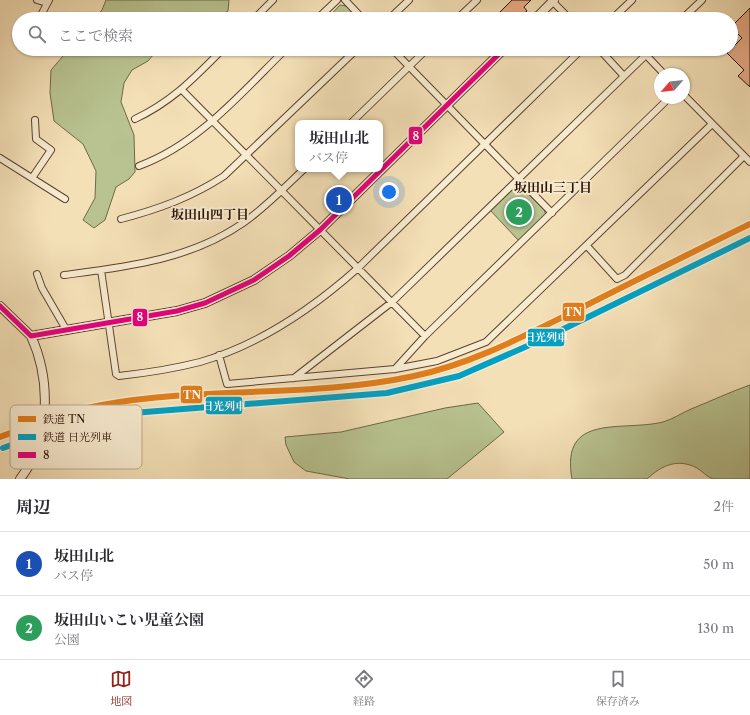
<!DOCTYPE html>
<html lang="ja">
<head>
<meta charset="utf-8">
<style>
  :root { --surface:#fff; --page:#f7f7f7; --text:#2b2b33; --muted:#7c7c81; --line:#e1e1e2; --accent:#8f2418 }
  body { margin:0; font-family:"Libre Caslon Text","Noto Serif JP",serif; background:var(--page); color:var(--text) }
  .compass { position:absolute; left:654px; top:68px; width:36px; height:36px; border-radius:50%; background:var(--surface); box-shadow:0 1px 3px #0004; rotate:242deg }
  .you { position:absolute; left:389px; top:192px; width:14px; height:14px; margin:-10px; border:3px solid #fff; border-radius:50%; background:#1a73e8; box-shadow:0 0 0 6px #1a73e833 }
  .badge { display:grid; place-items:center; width:26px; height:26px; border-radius:50%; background:var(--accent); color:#fff; font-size:13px; font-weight:700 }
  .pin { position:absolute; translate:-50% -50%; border:2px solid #fff; box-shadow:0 1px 4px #0006 }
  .popup { position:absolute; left:295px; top:120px; width:88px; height:52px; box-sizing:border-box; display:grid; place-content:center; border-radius:8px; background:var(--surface); filter:drop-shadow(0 1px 3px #0005); font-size:13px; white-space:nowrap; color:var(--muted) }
  .popup b { font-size:15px; color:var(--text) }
  .popup::after { content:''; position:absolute; left:50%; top:100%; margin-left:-8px; border:8px solid transparent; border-top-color:var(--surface) }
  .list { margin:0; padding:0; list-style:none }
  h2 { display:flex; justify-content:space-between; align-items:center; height:52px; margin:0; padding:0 16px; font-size:17px }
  h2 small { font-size:13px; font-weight:400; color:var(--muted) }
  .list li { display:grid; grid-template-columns:26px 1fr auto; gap:12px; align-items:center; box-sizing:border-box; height:64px; padding:0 16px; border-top:1px solid var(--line) }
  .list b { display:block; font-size:15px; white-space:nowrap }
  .list p { margin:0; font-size:13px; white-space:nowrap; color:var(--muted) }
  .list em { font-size:13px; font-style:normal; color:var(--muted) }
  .icon { flex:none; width:22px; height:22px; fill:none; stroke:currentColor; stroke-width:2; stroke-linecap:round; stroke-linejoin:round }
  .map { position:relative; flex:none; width:750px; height:479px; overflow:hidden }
  .search { position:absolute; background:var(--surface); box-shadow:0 1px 3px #0004; left:12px; right:12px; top:12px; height:44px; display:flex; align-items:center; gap:10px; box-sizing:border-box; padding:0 14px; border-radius:22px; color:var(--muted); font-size:15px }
  .sheet { height:180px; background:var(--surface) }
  nav { display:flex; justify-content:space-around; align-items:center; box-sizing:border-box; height:56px; border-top:1px solid var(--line); background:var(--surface); font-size:11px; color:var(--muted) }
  nav a { display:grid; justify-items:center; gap:2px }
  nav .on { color:var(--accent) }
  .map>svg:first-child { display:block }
  .green { fill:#b8c391; stroke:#706848 }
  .building { fill:#eaac89; stroke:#280e00 }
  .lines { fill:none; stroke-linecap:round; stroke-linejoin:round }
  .minor-casing { stroke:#5b422e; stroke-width:8 }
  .tertiary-casing { stroke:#5b422e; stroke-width:10 }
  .minor { stroke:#f8ebd0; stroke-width:6 }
  .tertiary { stroke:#f8ebd0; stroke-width:8 }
  .bus-1-casing { stroke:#f8ebd0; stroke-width:8 }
  .bus-1 { stroke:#e5007d; stroke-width:5 }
  .rail-1-casing { stroke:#f8ebd0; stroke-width:9 }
  .rail-2-casing { stroke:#f8ebd0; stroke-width:9 }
  .rail-1 { stroke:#e17e1b; stroke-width:6 }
  .rail-2 { stroke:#02a1c4; stroke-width:6 }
  .labels { text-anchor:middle; stroke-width:4; stroke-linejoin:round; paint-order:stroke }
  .neighbourhood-label { font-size:13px; font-weight:bold; fill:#280e00; stroke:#f8ebd0 }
  .key { fill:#f8ebd0; stroke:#baa992; stroke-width:1 }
  .key-label { font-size:11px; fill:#280e00 }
  .line-badge { stroke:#f8ebd0; stroke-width:1.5 }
  .badge-label { font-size:11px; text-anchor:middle; font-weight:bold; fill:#fff }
</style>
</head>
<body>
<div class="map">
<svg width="750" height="479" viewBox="0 0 750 479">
  <rect width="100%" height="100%" fill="#f4e0b7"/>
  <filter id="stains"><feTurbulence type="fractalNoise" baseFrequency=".005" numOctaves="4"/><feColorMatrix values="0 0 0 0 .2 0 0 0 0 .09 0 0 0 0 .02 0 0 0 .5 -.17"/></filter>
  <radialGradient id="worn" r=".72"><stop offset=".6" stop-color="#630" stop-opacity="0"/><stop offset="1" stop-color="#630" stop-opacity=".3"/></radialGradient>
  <path class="green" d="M106,0H229L228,11L215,19H94L102,10Z
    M340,5L346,6L359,19H327Z
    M69,49H158L148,61L132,70L124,83L121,102L134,135L135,172L129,179L116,187L105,220L94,228L83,220L95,198L96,171L83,144L54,121L50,93L51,70Z
    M519,185L544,209L546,215L519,241L490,210L515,186Z
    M750,385V479C741,479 721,479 713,479C707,477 702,471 697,468C678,458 662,465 647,479H572C560,412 622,432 663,422C673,419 682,413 691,409C711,401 730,392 750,385Z
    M478,403L504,432L447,479H350L306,471L294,462L286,445L285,437L341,432L445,408Z"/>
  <path class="building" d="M512,0H531L524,7L527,11L521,16L518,13L512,19H501L497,15Z
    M750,8V87L738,76L744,70L727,53L742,38L731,27Z"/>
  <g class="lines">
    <defs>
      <path id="minor" d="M37,0L47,3
        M345,0L363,19
        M551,0L570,19
        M39,19L49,0
        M254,19L273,0
        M317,19L337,0
        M389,19L409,0
        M457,19L477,0
        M612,19L632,0
        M682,19L702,0
        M392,49L552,213
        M599,49L623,75
        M646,55L664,74
        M182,90L425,336
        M684,95L750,162
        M135,119C173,101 194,78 223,49
        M351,123L427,49
        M0,158L65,199
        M139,166C199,144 242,92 286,49
        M32,178L51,150L36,139L35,120
        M121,219C159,209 192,197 224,176L357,49
        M587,246L617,279L625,275L744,156
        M101,270L116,374L119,376C146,373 173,369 200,362C259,345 312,309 358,268L582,49
        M37,274L42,288L67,331
        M64,275C125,267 190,260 243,223C265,208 284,188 304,169
        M219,355L227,384L395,369L437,361L486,342L712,124
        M395,369L425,336L669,98
        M294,378L392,302L652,49"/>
      <path id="tertiary" d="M535,19L554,0
        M0,306L31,336L177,311L205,303L254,280L289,256L320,230L504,49
        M20,479C51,439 51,380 31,336"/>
    </defs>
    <use href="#minor" class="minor-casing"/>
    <use href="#tertiary" class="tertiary-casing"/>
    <use href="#minor" class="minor"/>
    <use href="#tertiary" class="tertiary"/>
    <defs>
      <path id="bus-1" d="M0,306L31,336L177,311L205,303L254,280L289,256L320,230L504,49"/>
    </defs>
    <use href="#bus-1" class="bus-1-casing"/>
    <use href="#bus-1" class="bus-1"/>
    <defs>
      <path id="rail-1" d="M0,437C34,424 67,411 102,405C205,386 312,398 414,376C472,364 526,335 579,309C636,280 693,252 750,224"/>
      <path id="rail-2" d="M3,448L52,430L120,414L387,393L459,376L541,340L750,238"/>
    </defs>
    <use href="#rail-1" class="rail-1-casing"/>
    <use href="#rail-2" class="rail-2-casing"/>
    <use href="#rail-1" class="rail-1"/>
    <use href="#rail-2" class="rail-2"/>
  </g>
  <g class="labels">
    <g class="neighbourhood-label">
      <text x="553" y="192">坂田山三丁目</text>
      <text x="210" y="219">坂田山四丁目</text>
    </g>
  </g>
  <rect x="10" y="405" width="132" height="64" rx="6" class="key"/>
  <rect x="18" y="416" width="18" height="6" fill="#e17e1b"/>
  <rect x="18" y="434" width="18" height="6" fill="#02a1c4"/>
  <rect x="18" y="452" width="18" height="6" fill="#e5007d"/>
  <g class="key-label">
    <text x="43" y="423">鉄道 TN</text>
    <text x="43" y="441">鉄道 日光列車</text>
    <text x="43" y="459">8</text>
  </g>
  <g class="line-badge">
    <rect x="408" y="126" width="15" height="19" rx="4" fill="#e5007d"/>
    <rect x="562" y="302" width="23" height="20" rx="4" fill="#e17e1b"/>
    <rect x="132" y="308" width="16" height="19" rx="4" fill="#e5007d"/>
    <rect x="527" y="328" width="38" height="19" rx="4" fill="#02a1c4"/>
    <rect x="180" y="385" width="23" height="19" rx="4" fill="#e17e1b"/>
    <rect x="205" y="396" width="38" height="19" rx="4" fill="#02a1c4"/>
  </g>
  <g class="badge-label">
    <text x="416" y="140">8</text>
    <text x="573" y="316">TN</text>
    <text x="140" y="321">8</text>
    <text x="546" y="341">日光列車</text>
    <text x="192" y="399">TN</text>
    <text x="224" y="410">日光列車</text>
  </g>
  <rect width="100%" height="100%" filter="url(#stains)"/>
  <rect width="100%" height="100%" fill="url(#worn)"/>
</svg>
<svg class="compass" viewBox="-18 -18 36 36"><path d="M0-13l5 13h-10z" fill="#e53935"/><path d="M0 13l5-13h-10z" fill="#7c7c81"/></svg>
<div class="you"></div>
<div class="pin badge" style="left:339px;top:200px;background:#1a4fb4">1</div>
<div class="popup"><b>坂田山北</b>バス停</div>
<div class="pin badge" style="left:519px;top:212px;background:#2e9e5b">2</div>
<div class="search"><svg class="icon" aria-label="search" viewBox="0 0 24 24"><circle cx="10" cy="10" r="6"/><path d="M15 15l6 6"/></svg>ここで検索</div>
</div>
<section class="sheet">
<h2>周辺<small>2件</small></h2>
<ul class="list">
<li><span class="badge" style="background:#1a4fb4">1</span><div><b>坂田山北</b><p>バス停</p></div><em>50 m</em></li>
<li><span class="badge" style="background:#2e9e5b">2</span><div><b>坂田山いこい児童公園</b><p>公園</p></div><em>130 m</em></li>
</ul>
</section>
<nav>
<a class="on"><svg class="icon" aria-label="map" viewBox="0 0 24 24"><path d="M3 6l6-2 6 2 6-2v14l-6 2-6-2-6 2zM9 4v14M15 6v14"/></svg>地図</a>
<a><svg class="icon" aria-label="directions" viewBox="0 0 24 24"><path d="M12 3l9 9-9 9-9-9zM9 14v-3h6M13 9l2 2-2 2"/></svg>経路</a>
<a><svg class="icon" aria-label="saved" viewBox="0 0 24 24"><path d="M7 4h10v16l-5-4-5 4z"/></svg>保存済み</a>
</nav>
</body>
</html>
